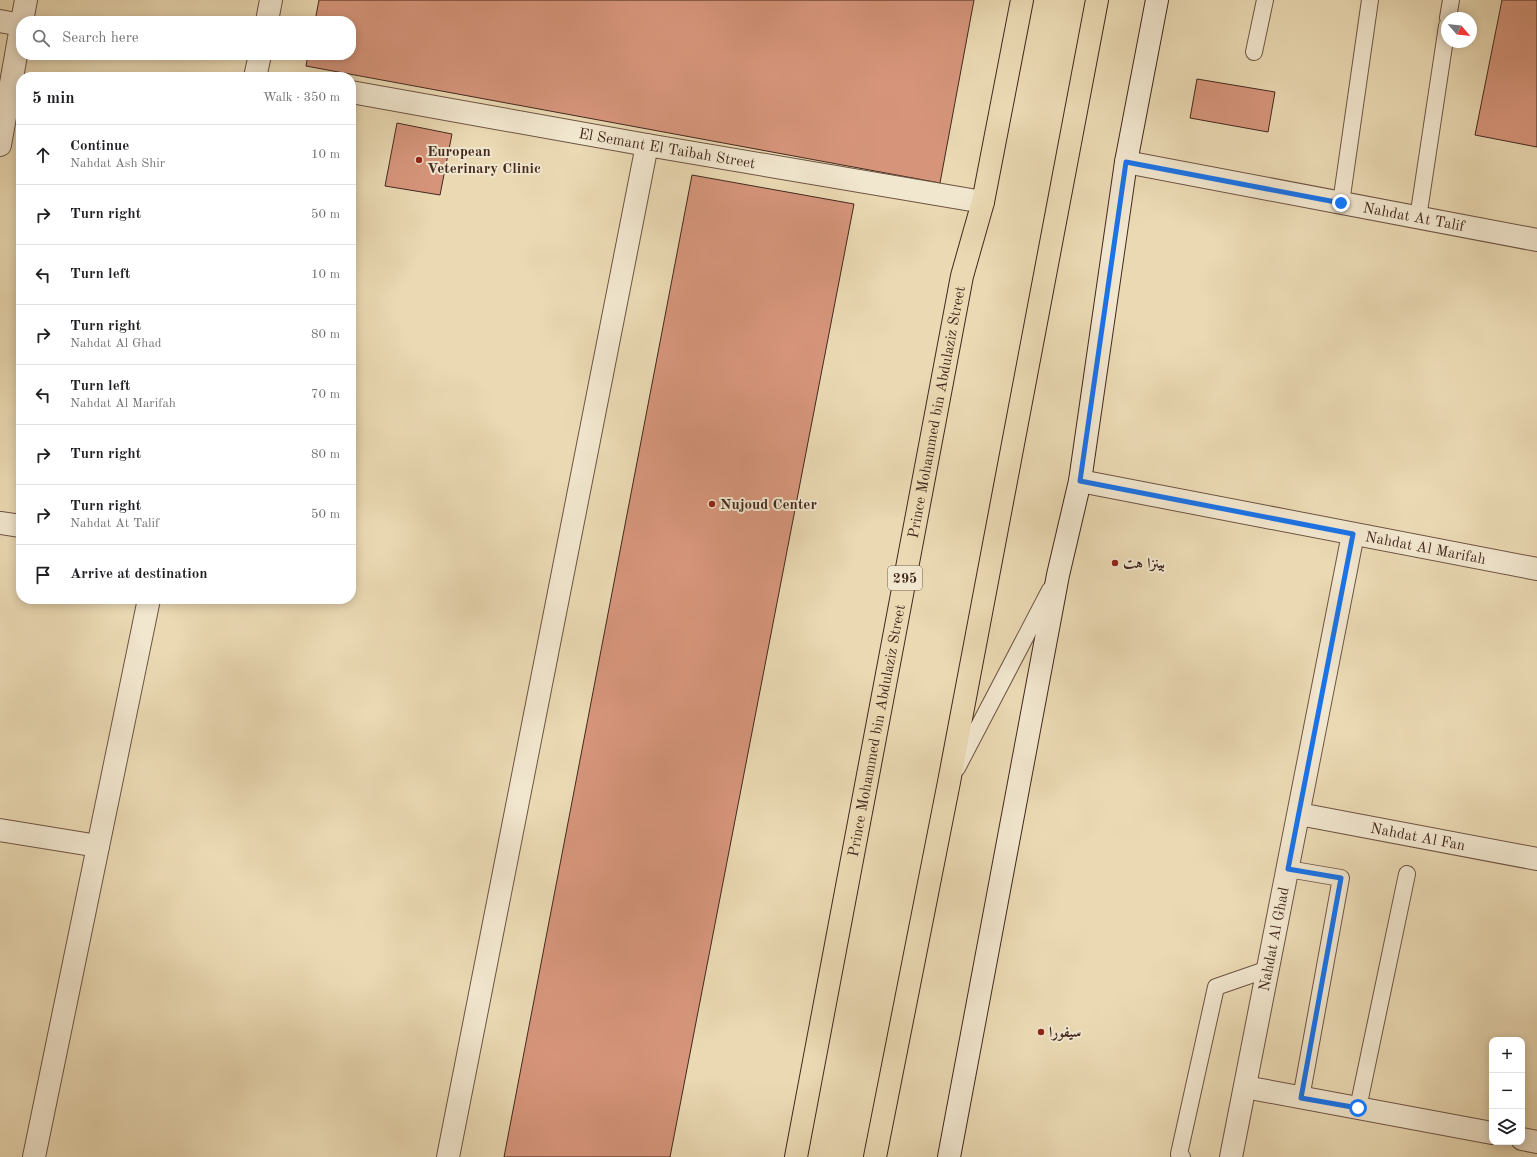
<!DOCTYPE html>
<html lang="en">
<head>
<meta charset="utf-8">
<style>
  :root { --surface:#fff; --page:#f6f6f6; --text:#202124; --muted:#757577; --line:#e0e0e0 }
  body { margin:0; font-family:"Old Standard TT",Amiri,serif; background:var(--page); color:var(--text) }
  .controls { position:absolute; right:12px; bottom:12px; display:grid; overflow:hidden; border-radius:8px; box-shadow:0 2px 10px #0003 }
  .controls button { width:36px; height:36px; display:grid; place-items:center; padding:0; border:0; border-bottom:1px solid var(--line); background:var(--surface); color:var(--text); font:20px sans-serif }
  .compass { position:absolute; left:1441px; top:12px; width:36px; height:36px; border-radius:50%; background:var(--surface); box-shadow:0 2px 10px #0003; rotate:118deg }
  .stop { position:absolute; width:12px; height:12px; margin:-9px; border:3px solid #1a73e8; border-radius:50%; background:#fff }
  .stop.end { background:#1a73e8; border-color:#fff; box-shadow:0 1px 4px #0008 }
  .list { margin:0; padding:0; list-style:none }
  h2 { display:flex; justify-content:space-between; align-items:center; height:52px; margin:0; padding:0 16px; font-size:17px }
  h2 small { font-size:13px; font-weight:400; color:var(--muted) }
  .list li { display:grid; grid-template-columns:26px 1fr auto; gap:12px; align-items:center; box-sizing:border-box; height:60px; padding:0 16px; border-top:1px solid var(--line) }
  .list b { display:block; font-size:15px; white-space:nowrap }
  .list p { margin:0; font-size:13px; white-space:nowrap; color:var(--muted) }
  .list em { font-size:13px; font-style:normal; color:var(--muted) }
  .icon { flex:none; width:22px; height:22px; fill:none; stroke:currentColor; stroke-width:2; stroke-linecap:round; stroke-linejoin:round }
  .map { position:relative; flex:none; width:1537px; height:1157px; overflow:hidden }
  .search { position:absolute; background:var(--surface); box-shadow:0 2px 10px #0003; left:16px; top:16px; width:340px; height:44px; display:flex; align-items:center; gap:10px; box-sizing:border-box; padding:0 14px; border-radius:16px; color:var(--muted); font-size:15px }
  .panel { position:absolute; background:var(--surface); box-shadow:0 2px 10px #0003; left:16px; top:72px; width:340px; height:532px; border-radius:16px }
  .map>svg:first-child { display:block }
  .building { fill:#d6957b; stroke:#43281e }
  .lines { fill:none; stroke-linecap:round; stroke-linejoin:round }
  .service-casing { stroke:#6d5443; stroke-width:18 }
  .minor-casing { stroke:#6d5443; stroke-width:24 }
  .secondary-casing { stroke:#43281e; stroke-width:24 }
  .primary-casing { stroke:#43281e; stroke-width:24 }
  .service { stroke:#f1e6ce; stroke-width:16 }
  .minor { stroke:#f1e6ce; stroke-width:22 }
  .secondary { stroke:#f1e6ce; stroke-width:22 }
  .primary { stroke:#ead9b3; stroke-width:22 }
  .route { stroke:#1a73e8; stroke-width:5 }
  .poi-dot { fill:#8f2418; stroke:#f1e6ce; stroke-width:1.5 }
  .labels { text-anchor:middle; stroke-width:4; stroke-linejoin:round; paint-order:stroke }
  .shield { fill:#f1e6ce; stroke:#776153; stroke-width:1 }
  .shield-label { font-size:14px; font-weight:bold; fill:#43281e }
  .street-label { font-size:15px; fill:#43281e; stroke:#f1e6ce }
  .poi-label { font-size:15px; font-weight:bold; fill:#43281e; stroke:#f1e6ce; text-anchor:start }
</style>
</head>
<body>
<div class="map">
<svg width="1537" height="1157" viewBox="0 0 1537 1157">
  <rect width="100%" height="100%" fill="#ead9b3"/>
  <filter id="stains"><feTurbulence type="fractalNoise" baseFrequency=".005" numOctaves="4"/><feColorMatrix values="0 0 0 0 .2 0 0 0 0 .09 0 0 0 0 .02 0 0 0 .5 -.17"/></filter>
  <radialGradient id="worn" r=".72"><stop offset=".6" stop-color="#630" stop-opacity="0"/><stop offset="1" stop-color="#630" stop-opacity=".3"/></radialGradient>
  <path class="building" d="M319,0H974L940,183L306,66L308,55H351V21H315Z
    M1502,0H1537V147L1475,135Z
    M1197,79L1275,92L1268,132L1190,118Z
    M397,123L452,134L440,195L385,186Z
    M692,175L854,204L670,1157H504Z"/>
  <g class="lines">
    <defs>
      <path id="service" d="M1448,18L1451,0
        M1254,52L1265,0
        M1341,203L1370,0
        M1418,218L1447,26
        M957,768L1050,590
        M1288,869L1341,878L1301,1098
        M1358,1108L1407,874
        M1182,1157L1179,1154L1216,987L1268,969"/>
      <g id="minor">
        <path d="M0,21L21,25"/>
        <path d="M22,21L26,0"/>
        <path d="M267,21L271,0"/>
        <path d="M255,77L260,55"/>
        <path id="s1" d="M351,92L647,145L983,202"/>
        <path d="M0,145L21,27"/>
        <path id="s2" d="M1126,162L1537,240"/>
        <path id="s3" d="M1080,481L1537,569"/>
        <path d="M0,523L21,526"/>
        <path id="s4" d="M1299,814L1537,859"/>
        <path d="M0,830L98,846"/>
        <path d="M1245,1087L1492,1133"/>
        <path d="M1522,1139L1537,1142"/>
        <path d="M34,1157L149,599"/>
        <path d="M448,1157L647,145"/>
        <path id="s5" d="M1231,1157L1353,534"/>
      </g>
      <path id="secondary" d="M949,1157L1058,575L1080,481L1126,162L1157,0"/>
      <g id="primary">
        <path id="s6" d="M796,1157L962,276L983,202L1022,0"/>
        <path d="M875,1157L949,782L1097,0"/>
      </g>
    </defs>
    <use href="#service" class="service-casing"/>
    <use href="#minor" class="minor-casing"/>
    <use href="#secondary" class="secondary-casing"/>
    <use href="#primary" class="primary-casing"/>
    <use href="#service" class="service"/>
    <use href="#minor" class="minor"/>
    <use href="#secondary" class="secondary"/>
    <use href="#primary" class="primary"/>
  </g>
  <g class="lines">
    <path class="route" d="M1341,203L1126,162L1080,481L1353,534L1288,869L1341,878L1301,1098L1358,1108"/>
  </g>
  <g class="poi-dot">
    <circle cx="419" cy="160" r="4"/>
    <circle cx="712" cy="504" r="4"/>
    <circle cx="1115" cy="563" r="4"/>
    <circle cx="1041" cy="1032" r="4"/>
  </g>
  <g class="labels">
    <rect class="shield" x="888" y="566" width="34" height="24" rx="3"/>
    <g class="shield-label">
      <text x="905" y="583">295</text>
    </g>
    <g class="street-label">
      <text dy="5" stroke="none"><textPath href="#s1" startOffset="321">El Semant El Taibah Street</textPath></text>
      <text dy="5" stroke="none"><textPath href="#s2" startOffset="293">Nahdat At Talif</textPath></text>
      <text dy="5" stroke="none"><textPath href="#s6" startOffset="758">Prince Mohammed bin Abdulaziz Street</textPath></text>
      <text dy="5" stroke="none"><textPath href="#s3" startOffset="352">Nahdat Al Marifah</textPath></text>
      <text dy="5" stroke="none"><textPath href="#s6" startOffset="434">Prince Mohammed bin Abdulaziz Street</textPath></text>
      <text dy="5" stroke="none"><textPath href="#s4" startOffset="121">Nahdat Al Fan</textPath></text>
      <text dy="5" stroke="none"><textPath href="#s5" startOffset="222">Nahdat Al Ghad</textPath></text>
    </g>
    <g class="poi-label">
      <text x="427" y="156">European<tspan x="427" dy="17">Veterinary Clinic</tspan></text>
      <text x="720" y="509">Nujoud Center</text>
      <text x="1123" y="568">بينزا هت</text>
      <text x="1049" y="1037">سيفورا</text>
    </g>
  </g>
  <rect width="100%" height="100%" filter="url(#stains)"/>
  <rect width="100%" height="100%" fill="url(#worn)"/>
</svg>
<div class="controls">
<button>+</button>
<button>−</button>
<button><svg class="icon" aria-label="layers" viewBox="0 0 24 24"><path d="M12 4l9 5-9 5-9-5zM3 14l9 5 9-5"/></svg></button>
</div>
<svg class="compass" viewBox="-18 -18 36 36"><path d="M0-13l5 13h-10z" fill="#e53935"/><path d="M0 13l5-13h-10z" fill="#757577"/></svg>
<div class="stop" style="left:1358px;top:1108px"></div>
<div class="stop end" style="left:1341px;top:203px"></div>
<div class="search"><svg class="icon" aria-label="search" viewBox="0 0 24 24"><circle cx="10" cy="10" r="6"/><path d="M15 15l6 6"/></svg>Search here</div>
<section class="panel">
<h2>5 min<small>Walk · 350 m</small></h2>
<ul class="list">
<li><svg class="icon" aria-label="ahead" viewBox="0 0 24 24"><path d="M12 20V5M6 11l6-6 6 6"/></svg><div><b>Continue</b><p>Nahdat Ash Shir</p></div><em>10 m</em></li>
<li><svg class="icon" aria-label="right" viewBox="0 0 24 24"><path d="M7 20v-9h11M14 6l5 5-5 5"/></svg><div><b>Turn right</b></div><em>50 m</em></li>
<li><svg class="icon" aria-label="left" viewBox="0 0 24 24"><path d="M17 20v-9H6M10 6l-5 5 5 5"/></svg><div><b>Turn left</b></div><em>10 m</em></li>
<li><svg class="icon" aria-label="right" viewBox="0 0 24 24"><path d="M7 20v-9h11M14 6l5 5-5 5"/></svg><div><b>Turn right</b><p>Nahdat Al Ghad</p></div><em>80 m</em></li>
<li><svg class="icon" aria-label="left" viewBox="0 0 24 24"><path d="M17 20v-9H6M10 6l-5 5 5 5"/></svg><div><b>Turn left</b><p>Nahdat Al Marifah</p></div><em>70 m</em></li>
<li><svg class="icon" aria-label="right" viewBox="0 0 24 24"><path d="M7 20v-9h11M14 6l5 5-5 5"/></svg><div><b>Turn right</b></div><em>80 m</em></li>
<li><svg class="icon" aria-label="right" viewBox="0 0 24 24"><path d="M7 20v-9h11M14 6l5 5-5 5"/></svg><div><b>Turn right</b><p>Nahdat At Talif</p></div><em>50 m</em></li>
<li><svg class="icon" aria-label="arrive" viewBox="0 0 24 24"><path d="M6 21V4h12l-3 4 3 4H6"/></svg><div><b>Arrive at destination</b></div></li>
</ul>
</section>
</div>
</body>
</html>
